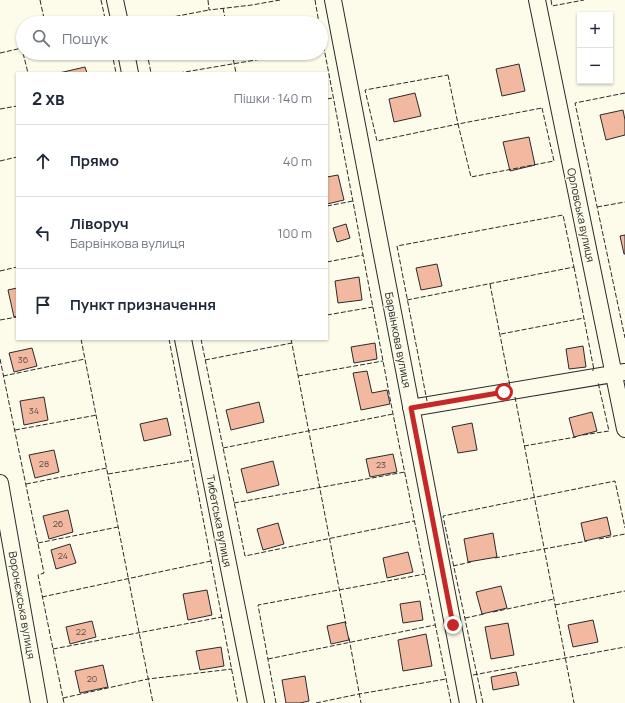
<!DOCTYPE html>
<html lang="uk">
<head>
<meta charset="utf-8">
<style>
  :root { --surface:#fff; --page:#f2f2f3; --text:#1f2937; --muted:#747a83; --line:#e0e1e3 }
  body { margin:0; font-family:Manrope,sans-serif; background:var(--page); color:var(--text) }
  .controls { position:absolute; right:12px; top:12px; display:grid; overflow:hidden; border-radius:0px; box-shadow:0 1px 3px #0004 }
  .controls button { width:36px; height:36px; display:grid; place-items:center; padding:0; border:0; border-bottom:1px solid var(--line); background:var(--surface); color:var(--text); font:20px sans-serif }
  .stop { position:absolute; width:12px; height:12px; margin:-9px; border:3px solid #c62828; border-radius:50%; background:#fff }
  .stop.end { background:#c62828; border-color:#fff; box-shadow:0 1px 4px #0008 }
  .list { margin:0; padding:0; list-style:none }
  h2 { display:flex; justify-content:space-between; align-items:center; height:52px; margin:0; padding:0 16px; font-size:17px }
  h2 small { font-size:13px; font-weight:400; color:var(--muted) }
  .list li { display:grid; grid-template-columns:26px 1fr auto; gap:12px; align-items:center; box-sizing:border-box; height:72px; padding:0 16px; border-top:1px solid var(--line) }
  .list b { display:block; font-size:15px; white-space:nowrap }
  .list p { margin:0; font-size:13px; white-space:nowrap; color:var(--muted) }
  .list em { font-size:13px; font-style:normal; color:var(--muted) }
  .icon { flex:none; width:22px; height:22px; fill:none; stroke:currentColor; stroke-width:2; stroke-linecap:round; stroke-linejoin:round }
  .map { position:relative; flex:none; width:625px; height:703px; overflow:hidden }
  .search { position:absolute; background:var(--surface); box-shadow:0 1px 3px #0004; left:16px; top:16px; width:312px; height:44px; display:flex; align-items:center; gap:10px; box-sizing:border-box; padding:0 14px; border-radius:22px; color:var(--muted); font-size:15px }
  .panel { position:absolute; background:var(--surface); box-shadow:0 1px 3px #0004; left:16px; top:72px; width:312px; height:268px; border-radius:0px }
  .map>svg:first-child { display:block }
  .building { fill:#f2b8a0; stroke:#2b2b2b }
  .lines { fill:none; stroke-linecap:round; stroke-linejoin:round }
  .minor-casing { stroke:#2b2b2b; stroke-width:18 }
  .minor { stroke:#fdfbea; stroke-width:16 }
  .fence { stroke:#2b2b2b; stroke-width:1; stroke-dasharray:5 2; stroke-linecap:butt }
  .route { stroke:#c62828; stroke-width:5 }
  .labels { text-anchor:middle; stroke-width:3; stroke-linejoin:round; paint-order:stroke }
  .number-label { font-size:9px; fill:#5d4e48 }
  .street-label { font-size:11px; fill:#2b2b2b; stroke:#fdfbea }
</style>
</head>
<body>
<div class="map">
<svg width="625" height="703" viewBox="0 0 625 703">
  <rect width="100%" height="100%" fill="#fdfbea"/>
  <path class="building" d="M308,18L309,23H283Z
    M519,64L525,91L502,96L496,69Z
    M85,67L87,73H59Z
    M415,93L421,116L394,122L389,99Z
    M623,110L625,120V135L606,140L600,115Z
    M529,137L535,165L510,171L503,142Z
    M338,175L344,200L327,204V177Z
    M346,224L350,238L337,242L333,228Z
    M625,235V254H624L620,236Z
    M437,264L442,286L421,290L416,268Z
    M359,277L362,300L338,303L335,281Z
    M17,288V316L14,317L8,290Z
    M375,343L377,359L354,363L351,347Z
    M583,346L586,367L569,369L566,349Z
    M32,348L37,366L14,372L9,353Z
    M367,371L372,393L387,390L390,404L361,410L353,373Z
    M44,397L48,420L24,425L20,401Z
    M259,402L264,422L231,430L226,410Z
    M592,412L597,431L574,437L569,418Z
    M167,418L171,435L144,441L140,424Z
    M472,423L477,450L458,453L452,427Z
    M54,450L59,472L35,478L29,455Z
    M393,454L397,472L370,477L366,459Z
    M273,461L279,485L247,493L241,469Z
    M68,510L73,532L49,539L43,516Z
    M607,517L611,535L585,541L581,523Z
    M278,523L284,544L263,550L257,529Z
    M493,533L497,557L468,562L464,539Z
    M70,544L76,563L56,569L51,550Z
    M408,552L413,572L387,578L383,558Z
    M501,586L507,608L482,614L476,592Z
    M207,590L212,615L188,620L183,594Z
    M420,601L423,620L403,623L400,604Z
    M593,620L598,642L573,647L568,625Z
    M92,621L96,637L70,644L66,627Z
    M345,622L349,640L331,644L327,626Z
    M508,623L514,655L491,659L485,627Z
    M426,634L432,666L403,671L398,640Z
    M221,647L224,666L200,670L196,651Z
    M103,665L108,687L80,693L75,671Z
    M516,672L519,685L493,690L491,677Z
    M305,676L309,701L300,703H286L282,680Z"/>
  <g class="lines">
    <defs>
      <path id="minor" d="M115,0L120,23
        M333,0L468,703
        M537,0L625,429
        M126,53L130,73
        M183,339L256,703
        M411,408L625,372
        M0,483L39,703"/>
    </defs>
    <use href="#minor" class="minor-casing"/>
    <use href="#minor" class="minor"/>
    <path class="fence" d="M40,0L45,23
      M101,0L106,23
      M208,0L209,10L252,5L280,0
      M315,0L319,23
      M551,0L552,6L584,0
      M223,8L226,23
      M141,23L209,10
      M321,32L393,414L451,703
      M0,53L22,48
      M23,53L28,73
      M112,53L116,73
      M147,53L151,73
      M232,53L236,73
      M179,73L297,53
      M448,75L458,124L377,141L365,90Z
      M625,93L575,103L625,338
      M327,99L333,98
      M542,108L554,161L471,177L458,124Z
      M0,109L17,106
      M0,161L17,157
      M327,206L353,201
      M597,207L625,202
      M327,262L363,255
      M574,267L594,370H592
      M0,271L17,267
      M490,284L510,386
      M407,300L574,267L563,215L397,246L427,401
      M327,315L373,307
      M0,320L17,317
      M501,334L584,318
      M81,339L153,703
      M169,339L238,703
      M201,339L245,556L414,521
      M291,339L346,624
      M0,359L44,573L38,575L64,703
      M205,360L292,343
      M3,376L85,359
      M298,376L383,361
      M515,397L574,703
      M15,430L97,415
      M583,435L609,431L598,382
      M524,446L576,437
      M223,448L393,414
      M108,474L192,460
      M26,484L107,468
      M234,503L405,472
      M599,539L625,534
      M38,543L118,527
      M495,558L587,541
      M453,566L471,562
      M42,597L211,561
      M555,605L625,591
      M493,612L554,599
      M465,618L484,614
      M349,638L361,703
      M53,649L222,617
      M268,659L435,625
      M473,675L625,647
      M63,698L148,679L232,669
      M276,703L258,605L425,574
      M316,703L359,694L446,679
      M483,703L443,516L615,481L625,528"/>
  </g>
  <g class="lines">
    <path class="route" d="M453,625L411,408L504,392"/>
  </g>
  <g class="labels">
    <g class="number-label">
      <text x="23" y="363">36</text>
      <text x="34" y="414">34</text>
      <text x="44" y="467">28</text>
      <text x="381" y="468">23</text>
      <text x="58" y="527">26</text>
      <text x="63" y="559">24</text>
      <text x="81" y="635">22</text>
      <text x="92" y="682">20</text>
    </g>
    <g class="street-label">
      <text transform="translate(581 215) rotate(78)" y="4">Орловська вулиця</text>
      <text transform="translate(398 340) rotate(79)" y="4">Барвінкова вулиця</text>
      <text transform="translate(219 521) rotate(79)" y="4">Тибетська вулиця</text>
      <text transform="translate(22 605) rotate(80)" y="4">Воронєжська вулиця</text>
    </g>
  </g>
</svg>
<div class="controls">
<button>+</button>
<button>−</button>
</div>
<div class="stop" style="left:504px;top:392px"></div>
<div class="stop end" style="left:453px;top:625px"></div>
<div class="search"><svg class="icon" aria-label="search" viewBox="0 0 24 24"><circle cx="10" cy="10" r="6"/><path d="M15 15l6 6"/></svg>Пошук</div>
<section class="panel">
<h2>2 хв<small>Пішки · 140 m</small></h2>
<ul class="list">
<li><svg class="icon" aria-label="ahead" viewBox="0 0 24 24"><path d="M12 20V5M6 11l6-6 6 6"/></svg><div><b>Прямо</b></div><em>40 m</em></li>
<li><svg class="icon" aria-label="left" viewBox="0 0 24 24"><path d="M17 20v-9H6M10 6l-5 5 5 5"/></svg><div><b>Ліворуч</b><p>Барвінкова вулиця</p></div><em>100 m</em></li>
<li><svg class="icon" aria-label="arrive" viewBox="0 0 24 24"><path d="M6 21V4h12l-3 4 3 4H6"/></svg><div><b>Пункт призначення</b></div></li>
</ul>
</section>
</div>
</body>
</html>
